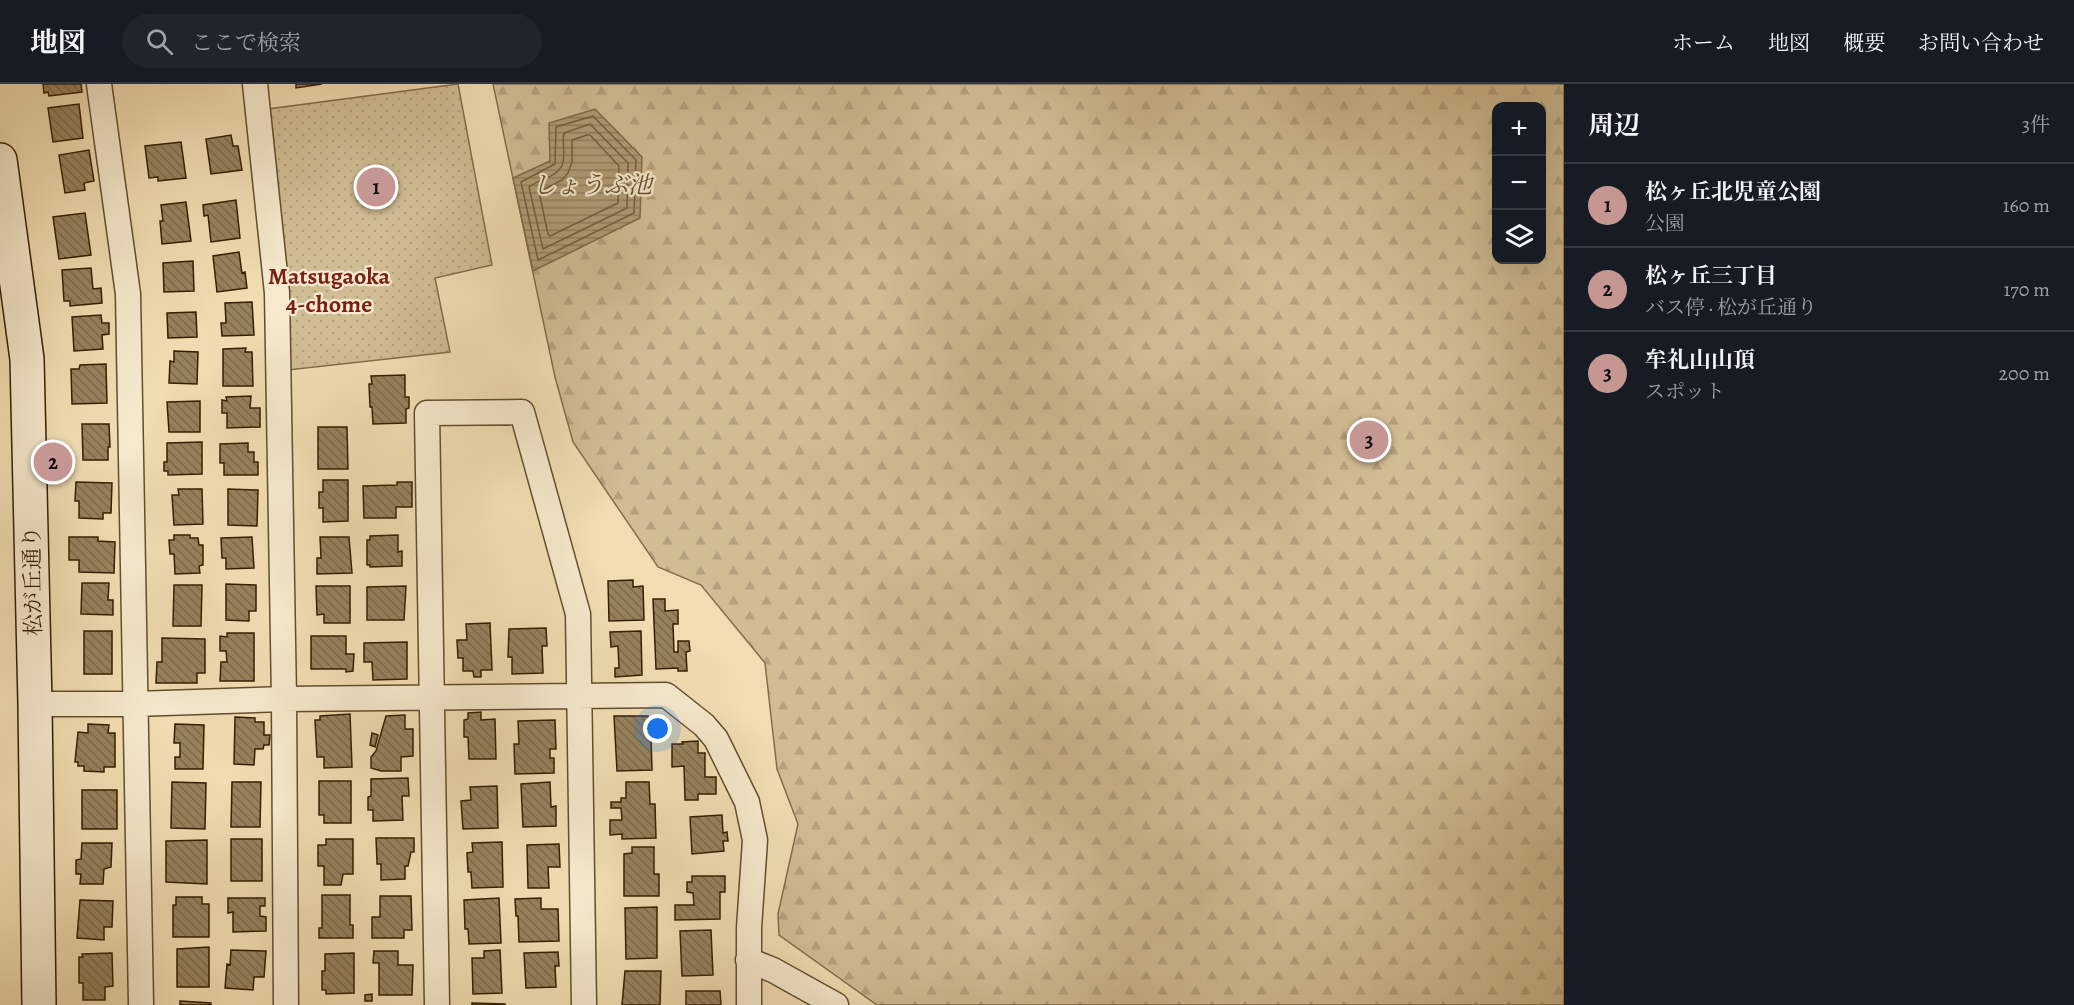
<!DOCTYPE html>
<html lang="ja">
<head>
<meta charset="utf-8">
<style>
  :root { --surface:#171b24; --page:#20242c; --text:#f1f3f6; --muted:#9ea1a6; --line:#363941; --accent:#c59692 }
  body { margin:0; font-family:Alegreya,"Noto Serif JP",serif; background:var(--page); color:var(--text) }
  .controls { position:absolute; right:18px; top:18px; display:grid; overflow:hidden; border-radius:12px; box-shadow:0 6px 24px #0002 }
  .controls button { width:54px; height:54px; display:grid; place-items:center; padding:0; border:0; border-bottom:2px solid var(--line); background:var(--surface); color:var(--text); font:30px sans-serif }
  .you { position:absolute; left:658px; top:645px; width:21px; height:21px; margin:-15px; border:4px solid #fff; border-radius:50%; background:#1a73e8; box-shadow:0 0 0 9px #1a73e833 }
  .badge { display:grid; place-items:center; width:39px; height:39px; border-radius:50%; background:var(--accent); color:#111; font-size:20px; font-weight:700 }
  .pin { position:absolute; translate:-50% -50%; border:3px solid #fff; box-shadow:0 2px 6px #0006 }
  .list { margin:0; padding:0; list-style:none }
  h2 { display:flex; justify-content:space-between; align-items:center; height:78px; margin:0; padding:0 24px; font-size:26px }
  h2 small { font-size:20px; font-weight:400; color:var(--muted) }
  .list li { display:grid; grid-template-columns:39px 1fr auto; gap:18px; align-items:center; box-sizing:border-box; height:84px; padding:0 24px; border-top:2px solid var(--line) }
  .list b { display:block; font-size:22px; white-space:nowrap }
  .list p { margin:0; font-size:20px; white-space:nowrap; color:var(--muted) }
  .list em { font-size:20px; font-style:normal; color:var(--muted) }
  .icon { flex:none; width:33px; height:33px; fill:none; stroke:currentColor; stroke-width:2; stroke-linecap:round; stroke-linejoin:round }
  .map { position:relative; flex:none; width:1564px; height:921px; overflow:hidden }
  header { display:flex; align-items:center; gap:36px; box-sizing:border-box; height:84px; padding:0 30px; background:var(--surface); border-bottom:2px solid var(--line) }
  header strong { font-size:28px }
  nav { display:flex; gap:33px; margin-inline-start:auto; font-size:21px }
  .search { width:420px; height:54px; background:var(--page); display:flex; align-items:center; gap:15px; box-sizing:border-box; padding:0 21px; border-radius:33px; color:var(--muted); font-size:22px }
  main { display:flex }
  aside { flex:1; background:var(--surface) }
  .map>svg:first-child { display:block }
  .grass { fill:url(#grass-dots); stroke:#826e4a; stroke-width:1.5 }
  .forest { fill:url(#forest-firs); stroke:#826e4a; stroke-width:1.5; fill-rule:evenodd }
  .water { fill:url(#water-rules); stroke:#7e6a46; stroke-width:1.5 }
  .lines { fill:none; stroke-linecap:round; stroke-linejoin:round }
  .shore { stroke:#725e3a; stroke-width:1.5 }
  .building { fill:url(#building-back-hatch); stroke:#331f00; stroke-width:1.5 }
  .street-casing { stroke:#624e2c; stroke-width:27 }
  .secondary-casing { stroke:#331f00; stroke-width:36 }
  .street { stroke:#f6e9cd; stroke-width:24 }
  .secondary { stroke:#f6e9cd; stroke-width:33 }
  .labels { text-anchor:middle; stroke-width:4.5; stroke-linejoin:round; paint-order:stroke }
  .street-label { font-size:22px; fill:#331f00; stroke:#f6e9cd }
  .water-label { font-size:24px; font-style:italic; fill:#5f4b29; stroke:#f6e9cd }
  .neighbourhood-label { font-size:24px; font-weight:bold; fill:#7a1f14; stroke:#f6e9cd }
</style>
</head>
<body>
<header>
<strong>地図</strong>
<div class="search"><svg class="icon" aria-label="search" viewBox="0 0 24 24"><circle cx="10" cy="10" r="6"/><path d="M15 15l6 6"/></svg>ここで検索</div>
<nav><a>ホーム</a><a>地図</a><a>概要</a><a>お問い合わせ</a></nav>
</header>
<main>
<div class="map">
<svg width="1564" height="921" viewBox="0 0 1564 921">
  <defs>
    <pattern id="grass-dots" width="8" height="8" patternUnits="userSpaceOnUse" patternTransform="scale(1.5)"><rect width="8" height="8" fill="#d1bd94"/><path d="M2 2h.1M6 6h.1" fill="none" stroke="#b4a27e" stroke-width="1.8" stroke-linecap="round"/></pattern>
    <pattern id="forest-firs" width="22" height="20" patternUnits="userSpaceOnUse" patternTransform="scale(1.5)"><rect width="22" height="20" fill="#d1bd94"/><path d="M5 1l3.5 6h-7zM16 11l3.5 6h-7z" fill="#b4a27e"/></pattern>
    <pattern id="water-rules" width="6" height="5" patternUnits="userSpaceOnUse" patternTransform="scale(1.5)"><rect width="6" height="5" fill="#b09c75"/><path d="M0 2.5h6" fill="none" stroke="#907f5e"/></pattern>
    <pattern id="building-back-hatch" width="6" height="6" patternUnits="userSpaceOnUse" patternTransform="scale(1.5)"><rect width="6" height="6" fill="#96825d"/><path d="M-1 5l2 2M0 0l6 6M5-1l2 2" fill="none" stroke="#7b6a4a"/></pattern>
  </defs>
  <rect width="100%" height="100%" fill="#f1ddb2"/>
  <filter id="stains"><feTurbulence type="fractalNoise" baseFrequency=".00333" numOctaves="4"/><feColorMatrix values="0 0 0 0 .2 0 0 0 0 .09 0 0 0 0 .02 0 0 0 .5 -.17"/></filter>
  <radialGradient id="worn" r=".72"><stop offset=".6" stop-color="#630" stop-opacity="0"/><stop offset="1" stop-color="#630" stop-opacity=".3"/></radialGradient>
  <path class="grass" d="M458,0L492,181L435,194L450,268L288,286L268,25Z"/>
  <path class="forest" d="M493,0H1564V921H877L779,851L778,830L798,740L777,685L765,579L701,501L658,483L573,358L555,293ZM1496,22H1542V176H1496Z"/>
  <path class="water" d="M595,25L642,73L640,134L533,187L513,94L550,77L549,39Z"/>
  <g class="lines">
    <path class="shore" d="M593,32L636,76L634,129L538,176L521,98L555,80L556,43Z
      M590,40L628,79L627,124L543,165L529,103C539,95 561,92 563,78C565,68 562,58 564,49Z
      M587,51H590L619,82L618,119L550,152L548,150L539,108L562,96L568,89L572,78V56Z"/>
  </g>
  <path class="building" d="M43,0H81L82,8L49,12L48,8L44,9Z
    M296,0H322L296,4Z
    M79,20L83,54L53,58L48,24Z
    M231,51L233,62H238L242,86L211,90L206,55Z
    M181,58L186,94L158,97V93L149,94L145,62Z
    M89,66L94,97L84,99L85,106L65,109L59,71Z
    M236,116L240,154L211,158L208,131L204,132L203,121Z
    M186,118L191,157L162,160L160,137H163L161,121Z
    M85,129L91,171L59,175L53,133Z
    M239,168L242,189L245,188L247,204L217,208L213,172Z
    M193,177L194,207L164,208L163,179Z
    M91,184L93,205L101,204L102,219L70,222V217H64L62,186Z
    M252,218L254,251L222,252L221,239H226L225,219Z
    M196,228L197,253L168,254L167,229Z
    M101,231L102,239H109V250L102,251L103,265L74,267L72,233Z
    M246,264L245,268H252L253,302H223V265Z
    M174,267L198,268L197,300L169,299L170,277L174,278Z
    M106,280L107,319L72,320L71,285H79L80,281Z
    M405,291V313H409V324L406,325V339L373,340L372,323H370L369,300H372L371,292Z
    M251,312L250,324H260V343L227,344V329H222V316L227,317L226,313Z
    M200,317V348H169L167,318Z
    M82,340H109L110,363H108V376H83Z
    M318,343H347L348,385H318Z
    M202,358V390L168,391V387H164V378H167V359Z
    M248,359V368H254V378H258V391H224V379H220V360Z
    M323,396H348V437L323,438V424H319V408H323Z
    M76,398L112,399L111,429H103V435L79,434V417H75Z
    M397,398H412V423H396V434H364L363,402L397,401Z
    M178,405H202L203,440L174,441L172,411H179Z
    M228,405L258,406L257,442L228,441Z
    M174,451H190V454H198L199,461H203V481L199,482L200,489L175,490L174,470H170L169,456H174Z
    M398,451V468L402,467V482L370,483V481H367V456H370V452Z
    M69,453H98V457L115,458L114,489L79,488V476H69Z
    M252,453L254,484L226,485V474H222L221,454Z
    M320,453H349L352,489L317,490V474H321Z
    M633,496V503L643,502L644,536L609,537L608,497Z
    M82,499H109L108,516H113V531L81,530Z
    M226,500L256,501V527H249V537L226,536Z
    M174,501H202L201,542H173Z
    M316,502H350V539H324V530L317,531Z
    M406,502L404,536H367V503Z
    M653,515H665V527L678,526V540H673L674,568H678V557H689L690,567L686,568L687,587H678V584L656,585Z
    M490,539L492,586H481V593H474L473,587H463V574H458L457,556H467L466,540Z
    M546,544L547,562H542L543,589L512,590V573H508L509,545Z
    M84,547H112V590H84Z
    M641,547L642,591L615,593V584H619L618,562L611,563L610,548Z
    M227,549H254V597H220L221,578H227L226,567H220V552L227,553Z
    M311,552H346V570H354L353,587L346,588V585H311Z
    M162,554L205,555V589H197V599H156L157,578H162Z
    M407,558V595L373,596L372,578H364V559Z
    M481,628V636L495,635L496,675H469L468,653H464V636L468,635V629Z
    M350,630L352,683L324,684V673H317L315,636H320V632Z
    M405,631V645H413V672L401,673V687H381L371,684V673L376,667L386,632Z
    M614,632H648L649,653H651L652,686L617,687Z
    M235,633L255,634V638H264V651H270L269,661H264L263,665H255L254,681L234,680Z
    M555,636L556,665H550V674H554V689L515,690L514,660H519L518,637Z
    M88,640L109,641L108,649H115V683H104V688L84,687V682H78V678H75L78,648L88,649Z
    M175,640L204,641L203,685H175V673H180V659H174Z
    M372,649L378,651L375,663L370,661Z
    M698,657V669H705V693H716V710H698V716H685L684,682L672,683V660H683L682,658Z
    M408,694L409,712H402L403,736L373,737V726H368V713L371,712V695Z
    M319,697H351V739H324V731H319Z
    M172,698L206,699L205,745L171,744Z
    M232,698H261L260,743H231Z
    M550,698L551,723L556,722V742L523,743L521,700Z
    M626,698H649L650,720H655L656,754L622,755V750L610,751V736H622L621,724H611V718H621V714H626Z
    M497,702L498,744L463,745L461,717L471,716L470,703Z
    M82,706H117V745H82Z
    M722,731L723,749L727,748L728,757H723L724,767L692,770L690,733Z
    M376,754H414V768H411L408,782H405V795L381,796V780H377V777Z
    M231,755H262V797H231Z
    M326,755H353V790H343L341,801H324V782H318V761H326Z
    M207,756V800L166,798V757Z
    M502,758L503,803L472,804L471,788H468L467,769L473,768L472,759Z
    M82,759H112L111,783L104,785L103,800H80L81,790H76V776L81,775Z
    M559,760L560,783H548L549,804H528L527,761Z
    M632,763H654V790H659V812H624V770L632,769Z
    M692,792H725V808H720V835L675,836V821H694L693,809L687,808V798H692Z
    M322,811H350V841H353V854H319V844H322Z
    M380,812H411L412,846H404V854H372V833H380Z
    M176,813H202V820H209V853H173V821H176Z
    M228,814H265V822H260V832L266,833V847L233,848V828L228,829Z
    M499,814L501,859L469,860L468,845H465L464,816Z
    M541,814V825H558L559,857L519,858L518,832H516L515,815Z
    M80,816L113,817L112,843H104V856L77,854Z
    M657,823V874L626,875L625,824Z
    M711,846L713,891L682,892L680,847Z
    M209,863V903H177V865Z
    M231,866L266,867L264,893H254L253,906L225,904L227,880L230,881Z
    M500,866L502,909L473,910L472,874H484V867Z
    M374,867H398V881H413L412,911H379V879H373Z
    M558,868L559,882H555L556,903L526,904L524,869Z
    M112,869L113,902L105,903V916H83V899H79V873H83L82,870Z
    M354,869V909L326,910V906H322V887H325V870Z
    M625,887H661L660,921H622Z
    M686,907H720L721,921H686Z
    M372,910V917H365V911Z
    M180,917L211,919V921H180Z
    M472,919L505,920V921H472Z"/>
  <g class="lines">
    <defs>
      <path id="street" d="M99,0L128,210L141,921
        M255,0L277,209L284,615L286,921
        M35,620H135L284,615L666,611L704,641L716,655L747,718L755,756L749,844V921
        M748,876L773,886L836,921
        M437,921L427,329L522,328L578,530L584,921"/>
      <path id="secondary" d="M0,76L27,275L35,620L39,921"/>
    </defs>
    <use href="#street" class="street-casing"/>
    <use href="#secondary" class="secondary-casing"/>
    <use href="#street" class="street"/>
    <use href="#secondary" class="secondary"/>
  </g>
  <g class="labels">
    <g class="street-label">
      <text transform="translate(32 497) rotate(-91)" y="8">松が丘通り</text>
    </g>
    <g class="water-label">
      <text x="592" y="109">しょうぶ池</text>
    </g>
    <g class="neighbourhood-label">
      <text x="329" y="200">Matsugaoka<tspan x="329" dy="28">4-chome</tspan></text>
    </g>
  </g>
  <rect width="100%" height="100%" filter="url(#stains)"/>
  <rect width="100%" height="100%" fill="url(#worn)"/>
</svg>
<div class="controls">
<button>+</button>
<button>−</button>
<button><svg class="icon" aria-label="layers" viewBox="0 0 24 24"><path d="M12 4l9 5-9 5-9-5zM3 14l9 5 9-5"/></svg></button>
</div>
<div class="you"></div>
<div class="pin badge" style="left:376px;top:103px">1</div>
<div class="pin badge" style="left:53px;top:378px">2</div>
<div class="pin badge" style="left:1369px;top:356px">3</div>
</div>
<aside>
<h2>周辺<small>3件</small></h2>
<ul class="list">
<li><span class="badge">1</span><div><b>松ヶ丘北児童公園</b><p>公園</p></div><em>160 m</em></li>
<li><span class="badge">2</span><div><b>松ヶ丘三丁目</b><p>バス停 · 松が丘通り</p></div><em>170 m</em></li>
<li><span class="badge">3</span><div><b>牟礼山山頂</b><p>スポット</p></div><em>200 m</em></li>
</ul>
</aside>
</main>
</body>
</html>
